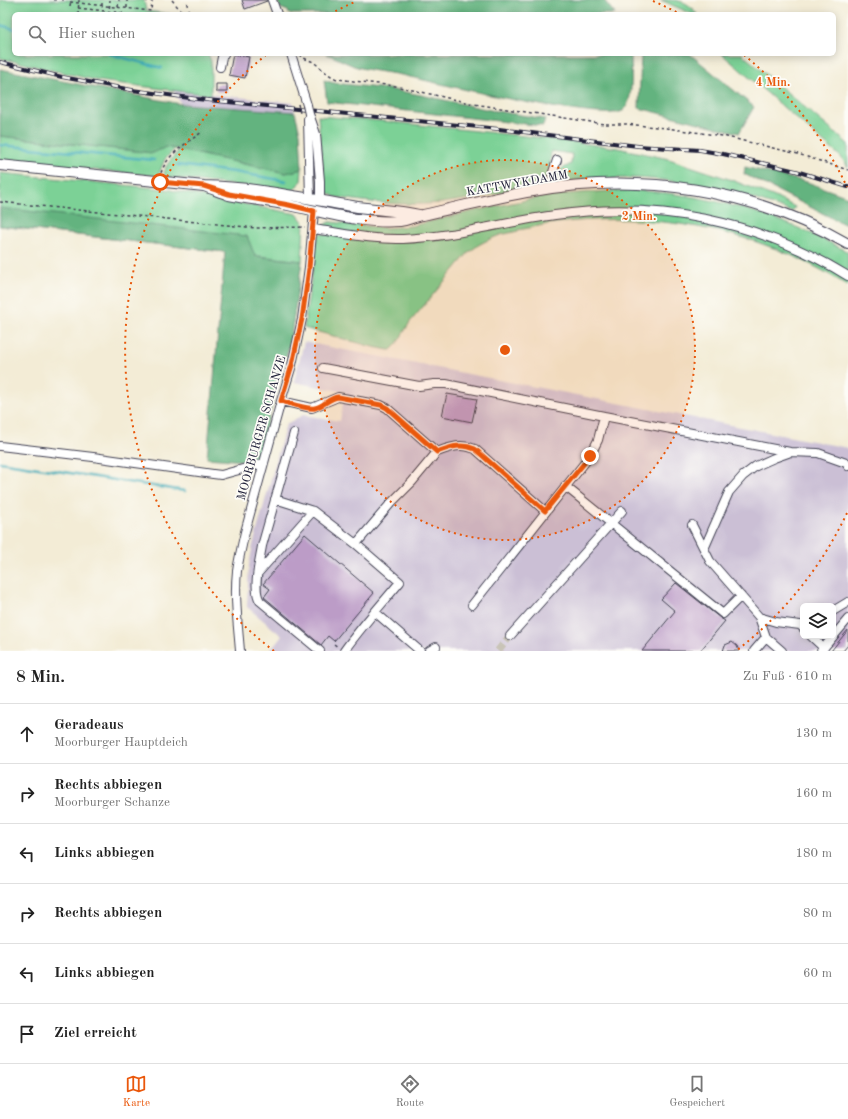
<!DOCTYPE html>
<html lang="de">
<head>
<meta charset="utf-8">
<style>
  :root { --surface:#fff; --page:#f2f2f2; --text:#222; --muted:#767676; --line:#e0e0e0; --accent:#ea580c }
  body { margin:0; font-family:"Old Standard TT",serif; background:var(--page); color:var(--text) }
  .controls { position:absolute; right:12px; bottom:12px; display:grid; overflow:hidden; border-radius:6px; box-shadow:0 2px 10px #0003 }
  .controls button { width:36px; height:36px; display:grid; place-items:center; padding:0; border:0; border-bottom:1px solid var(--line); background:var(--surface); color:var(--text); font:20px sans-serif }
  .stop { position:absolute; width:12px; height:12px; margin:-9px; border:3px solid #ea580c; border-radius:50%; background:#fff }
  .stop.end { background:#ea580c; border-color:#fff; box-shadow:0 1px 4px #0008 }
  .list { margin:0; padding:0; list-style:none }
  h2 { display:flex; justify-content:space-between; align-items:center; height:52px; margin:0; padding:0 16px; font-size:17px }
  h2 small { font-size:13px; font-weight:400; color:var(--muted) }
  .list li { display:grid; grid-template-columns:26px 1fr auto; gap:12px; align-items:center; box-sizing:border-box; height:60px; padding:0 16px; border-top:1px solid var(--line) }
  .list b { display:block; font-size:15px; white-space:nowrap }
  .list p { margin:0; font-size:13px; white-space:nowrap; color:var(--muted) }
  .list em { font-size:13px; font-style:normal; color:var(--muted) }
  .icon { flex:none; width:22px; height:22px; fill:none; stroke:currentColor; stroke-width:2; stroke-linecap:round; stroke-linejoin:round }
  .map { position:relative; flex:none; width:848px; height:651px; overflow:hidden }
  .search { position:absolute; background:var(--surface); box-shadow:0 2px 10px #0003; left:12px; right:12px; top:12px; height:44px; display:flex; align-items:center; gap:10px; box-sizing:border-box; padding:0 14px; border-radius:6px; color:var(--muted); font-size:15px }
  .sheet { height:412px; background:var(--surface) }
  nav { display:flex; justify-content:space-around; align-items:center; box-sizing:border-box; height:56px; border-top:1px solid var(--line); background:var(--surface); font-size:11px; color:var(--muted) }
  nav a { display:grid; justify-items:center; gap:2px }
  nav .on { color:var(--accent) }
  .map>svg:first-child { display:block }
  .industrial { fill:#cbbfd5; fill-rule:evenodd }
  .green { fill:#7bd196; stroke:#4e7a68 }
  .forest { fill:#64b37f; stroke:#436a5d }
  .lines { fill:none; stroke-linecap:round; stroke-linejoin:round }
  .stream { stroke:#3dacb9; stroke-width:2.5 }
  .building { fill:#bc9cc7 }
  .minor-tunnel { stroke:#c9c4b7; stroke-width:8; stroke-dasharray:8 4; stroke-linecap:butt }
  .minor-casing { stroke:#414052; stroke-width:10 }
  .major-casing { stroke:#414052; stroke-width:12 }
  .path { stroke:#414052; stroke-width:1.5; stroke-dasharray:3 3; stroke-linecap:butt }
  .minor { stroke:#fff; stroke-width:8 }
  .major { stroke:#fff; stroke-width:10 }
  .rail-casing { stroke:#22223b; stroke-width:4 }
  .rail { stroke:#fdfcf7; stroke-width:2.5; stroke-dasharray:8; stroke-linecap:butt }
  .minor-bridge-casing { stroke:#414052; stroke-width:10; stroke-linecap:butt }
  .path-bridge { stroke:#414052; stroke-width:1.5; stroke-dasharray:3 3; stroke-linecap:butt }
  .minor-bridge { stroke:#fff; stroke-width:8 }
  .route { stroke:#ea580c; stroke-width:5 }
  .ring { fill:none; stroke:#e8590c; stroke-width:2; stroke-dasharray:2 4 }
  .labels { text-anchor:middle; stroke-width:3.5; stroke-linejoin:round; paint-order:stroke }
  .street-label { font-size:12px; fill:#22223b; stroke:#fdfcf7 }
  .centre { fill:#e8590c; stroke:#fdfcf7; stroke-width:2 }
  .ring-label { font-size:12px; text-anchor:middle; font-weight:bold; fill:#e8590c; stroke:#fdfcf7; stroke-width:3.5; stroke-linejoin:round; paint-order:stroke }
</style>
</head>
<body>
<div class="map">
<svg width="848" height="651" viewBox="0 0 848 651">
  <rect width="100%" height="100%" fill="#fdfcf7"/>
  <filter id="ink" filterUnits="userSpaceOnUse"><feTurbulence type="fractalNoise" baseFrequency=".025" numOctaves="2"/><feDisplacementMap in="SourceGraphic" scale="8" xChannelSelector="R" yChannelSelector="G"/><feConvolveMatrix kernelMatrix="1 2 1 2 8 2 1 2 1" color-interpolation-filters="sRGB"/></filter>
  <filter id="wash" filterUnits="userSpaceOnUse"><feTurbulence type="fractalNoise" baseFrequency=".012" numOctaves="4" result="noise"/><feDisplacementMap in="SourceGraphic" scale="16" xChannelSelector="R" yChannelSelector="G"/><feGaussianBlur stdDeviation="0.9" result="paint"/><feColorMatrix in="noise" values="0 0 0 0 0 0 0 0 0 0 0 0 0 0 0 0 0 1.4 0 .05"/><feComposite in="paint" operator="in"/></filter>
  <g filter="url(#wash)">
    <rect width="100%" height="100%" fill="#f3ecd6"/>
    <path class="industrial" d="M173,90L293,103L295,112L181,104Z
      M304,342L848,448V651H270L282,636L247,607L249,565L253,545L286,424L303,415L340,421L345,392L294,382ZM803,606H833V636H803Z"/>
    <path class="green" d="M0,0H144L146,11L170,14H14V54H208L211,61V95L99,81L0,58Z
      M661,0C678,0 687,0 697,14H692Z
      M722,54H742L848,144V167L841,157Z
      M318,116L382,121L543,138L618,148L669,159L729,179L775,197L795,207L792,212C742,193 689,180 634,178C612,178 590,180 567,181L560,180L557,177L556,172L571,164L572,154L551,151L549,178L548,180L542,185C508,191 476,199 442,203C406,206 371,203 335,197L328,193L324,183Z
      M0,136L153,153L166,147L175,149L165,159L158,176L0,161Z
      M179,150L286,173L302,169L301,181L292,192L165,177C161,168 174,157 179,150Z
      M0,173L165,189L297,214L304,223L302,261L0,226Z
      M627,190C707,193 778,214 848,252V286C763,230 658,211 557,223C544,224 531,228 518,230V231L500,235L490,239L480,244L469,252L410,322L396,345L391,350H388L373,347L304,328L318,233L374,241L425,236L357,234L322,227L327,223L331,222L386,228L411,226L474,211L536,198L564,194Z"/>
    <path class="forest" d="M277,0H604L615,14H289L288,11L280,8Z
      M326,54H631C631,68 634,100 624,110C607,125 439,83 410,77C392,72 372,72 354,66C344,62 336,57 326,54Z
      M641,54H690L754,107L739,133L639,108Z
      M0,69L181,104L295,112L300,133L302,169L286,173L166,147L153,153L0,136Z
      M324,80L334,83L388,89L421,95L490,110L545,119L543,126L327,102Z
      M745,167L807,182L848,197V226L744,174Z
      M0,208L247,236L255,256L302,261L290,343L256,462L207,458L225,252L0,226Z"/>
    <g class="lines">
      <path class="stream" d="M0,25L14,29
        M109,54L162,68
        M0,145L154,160
        M177,165L234,172L286,181
        M0,462L185,491"/>
    </g>
    <g id="blocks">
      <path class="building" d="M242,0H267V1L245,9Z
        M233,54L249,57L245,78L229,75Z
        M216,84H227V92H216Z
        M447,394L477,399L472,422L442,416Z
        M305,534L374,593L334,641L328,636L321,645L264,597L270,589L263,584Z
        M676,583L720,618L725,621L700,651H642L675,611L661,599Z
        M848,630V645L843,651H831Z
        M732,642L737,646L739,651H723L725,645Z"/>
    </g>
  </g>
  <g filter="url(#ink)">
    <use href="#blocks" fill-opacity="0" stroke="#414052" stroke-width="1"/>
    <g class="lines">
      <path class="minor-tunnel" d="M498,651L510,636"/>
      <defs>
        <path id="minor" d="M272,0L277,14
          M291,54L307,105
          M220,67L222,57L224,54
          M309,114L316,134L320,181V201
          M308,119L310,199
          M553,188L552,175L557,160
          M313,229C342,233 372,240 403,239C454,237 504,222 555,215C658,200 759,221 848,276
          M323,368L419,386L434,384H446L604,416L598,440L590,456L472,605
          M604,416L790,452L818,453L846,463L848,466
          M294,433L262,546C260,559 252,590 260,601L320,651
          M0,446L93,457L213,474L221,475L264,463
          M437,452C451,447 461,443 475,449L545,511
          M565,486L723,614L741,596
          M275,499L313,511L356,544L391,503L412,482L437,452L387,408L381,405L338,397L312,408L281,401
          M692,525L704,549
          M258,573L313,511
          M833,611L848,602
          M375,612L420,651
          M759,617L710,561L704,549L729,492L743,476L756,466L774,458L788,453
          M510,636L622,511
          M811,636L824,648
          M766,637L759,617L776,622L800,625L803,628
          M240,651C238,625 234,597 237,571C239,558 242,545 245,532L281,401L292,365L302,319L309,267L314,211
          M344,651C361,627 381,605 400,582L356,544
          M429,651L436,647
          M754,651L766,637L782,651
          M821,651L848,619"/>
        <path id="major" d="M0,165L204,186C254,187 303,198 352,206C374,210 397,210 419,215
          M204,186C212,189 221,192 229,195C249,199 269,201 288,205C324,212 363,224 400,221C408,220 415,216 423,215C460,207 496,197 533,191C640,172 754,189 848,244"/>
      </defs>
      <use href="#minor" class="minor-casing"/>
      <use href="#major" class="major-casing"/>
      <path class="path" d="M145,0L148,2L154,0
        M172,0L182,12L189,13L186,0
        M55,1V0
        M63,1V0
        M70,2L151,11L152,0
        M70,6L71,0
        M102,6V0
        M118,7L119,0
        M78,8L123,13
        M127,8V0
        M78,14L79,0
        M109,14L110,0
        M300,54C304,60 308,59 313,62C322,68 327,75 337,79L395,86L474,104L604,124H626L666,128L723,136L798,154L848,170
        M161,173C167,154 187,143 202,132
        M0,202L256,228L305,227
        M334,644L338,647"/>
      <use href="#minor" class="minor"/>
      <use href="#major" class="major"/>
      <defs>
        <path id="rail" d="M0,62L62,77L132,90L197,99L499,129L638,146L700,150L723,154L796,171L848,187"/>
      </defs>
      <use href="#rail" class="rail-casing"/>
      <use href="#rail" class="rail"/>
      <defs>
        <path id="minor-bridge" d="M307,105L309,114"/>
      </defs>
      <use href="#minor-bridge" class="minor-bridge-casing"/>
      <path class="path-bridge" d="M298,104L300,113"/>
      <use href="#minor-bridge" class="minor-bridge"/>
    </g>
  </g>
  <g class="lines" filter="url(#ink)">
    <path class="route" d="M160,182L204,186L229,194L289,205L314,211L309,268L302,319L292,365L281,401C289,403 308,410 315,408C324,406 329,398 338,397L381,405L387,408L437,452C451,447 461,443 475,449L545,511L590,456"/>
  </g>
  <circle cx="505" cy="350" r="190" fill="#e8590c" fill-opacity=".12"/>
  <g class="ring">
    <circle cx="505" cy="350" r="190"/>
    <path d="M847 513A379 379 0 0 1 736 651M274 651A379 379 0 0 1 266 55M330 14A379 379 0 0 1 357 1M653 1A379 379 0 0 1 680 14M744 55A379 379 0 0 1 847 187"/>
  </g>
  <g class="labels">
    <g class="street-label">
      <text transform="translate(517 183) rotate(-10)" y="4">KATTWYKDAMM</text>
      <text transform="translate(261 428) rotate(-74)" y="4">MOORBURGER SCHANZE</text>
    </g>
  </g>
  <circle cx="505" cy="350" r="6" class="centre"/>
  <g class="ring-label">
    <text x="773" y="86">4 Min.</text>
    <text x="639" y="220">2 Min.</text>
  </g>
</svg>
<div class="controls">
<button><svg class="icon" aria-label="layers" viewBox="0 0 24 24"><path d="M12 4l9 5-9 5-9-5zM3 14l9 5 9-5"/></svg></button>
</div>
<div class="stop" style="left:160px;top:182px"></div>
<div class="stop end" style="left:590px;top:456px"></div>
<div class="search"><svg class="icon" aria-label="search" viewBox="0 0 24 24"><circle cx="10" cy="10" r="6"/><path d="M15 15l6 6"/></svg>Hier suchen</div>
</div>
<section class="sheet">
<h2>8 Min.<small>Zu Fuß · 610 m</small></h2>
<ul class="list">
<li><svg class="icon" aria-label="ahead" viewBox="0 0 24 24"><path d="M12 20V5M6 11l6-6 6 6"/></svg><div><b>Geradeaus</b><p>Moorburger Hauptdeich</p></div><em>130 m</em></li>
<li><svg class="icon" aria-label="right" viewBox="0 0 24 24"><path d="M7 20v-9h11M14 6l5 5-5 5"/></svg><div><b>Rechts abbiegen</b><p>Moorburger Schanze</p></div><em>160 m</em></li>
<li><svg class="icon" aria-label="left" viewBox="0 0 24 24"><path d="M17 20v-9H6M10 6l-5 5 5 5"/></svg><div><b>Links abbiegen</b></div><em>180 m</em></li>
<li><svg class="icon" aria-label="right" viewBox="0 0 24 24"><path d="M7 20v-9h11M14 6l5 5-5 5"/></svg><div><b>Rechts abbiegen</b></div><em>80 m</em></li>
<li><svg class="icon" aria-label="left" viewBox="0 0 24 24"><path d="M17 20v-9H6M10 6l-5 5 5 5"/></svg><div><b>Links abbiegen</b></div><em>60 m</em></li>
<li><svg class="icon" aria-label="arrive" viewBox="0 0 24 24"><path d="M6 21V4h12l-3 4 3 4H6"/></svg><div><b>Ziel erreicht</b></div></li>
</ul>
</section>
<nav>
<a class="on"><svg class="icon" aria-label="map" viewBox="0 0 24 24"><path d="M3 6l6-2 6 2 6-2v14l-6 2-6-2-6 2zM9 4v14M15 6v14"/></svg>Karte</a>
<a><svg class="icon" aria-label="directions" viewBox="0 0 24 24"><path d="M12 3l9 9-9 9-9-9zM9 14v-3h6M13 9l2 2-2 2"/></svg>Route</a>
<a><svg class="icon" aria-label="saved" viewBox="0 0 24 24"><path d="M7 4h10v16l-5-4-5 4z"/></svg>Gespeichert</a>
</nav>
</body>
</html>
